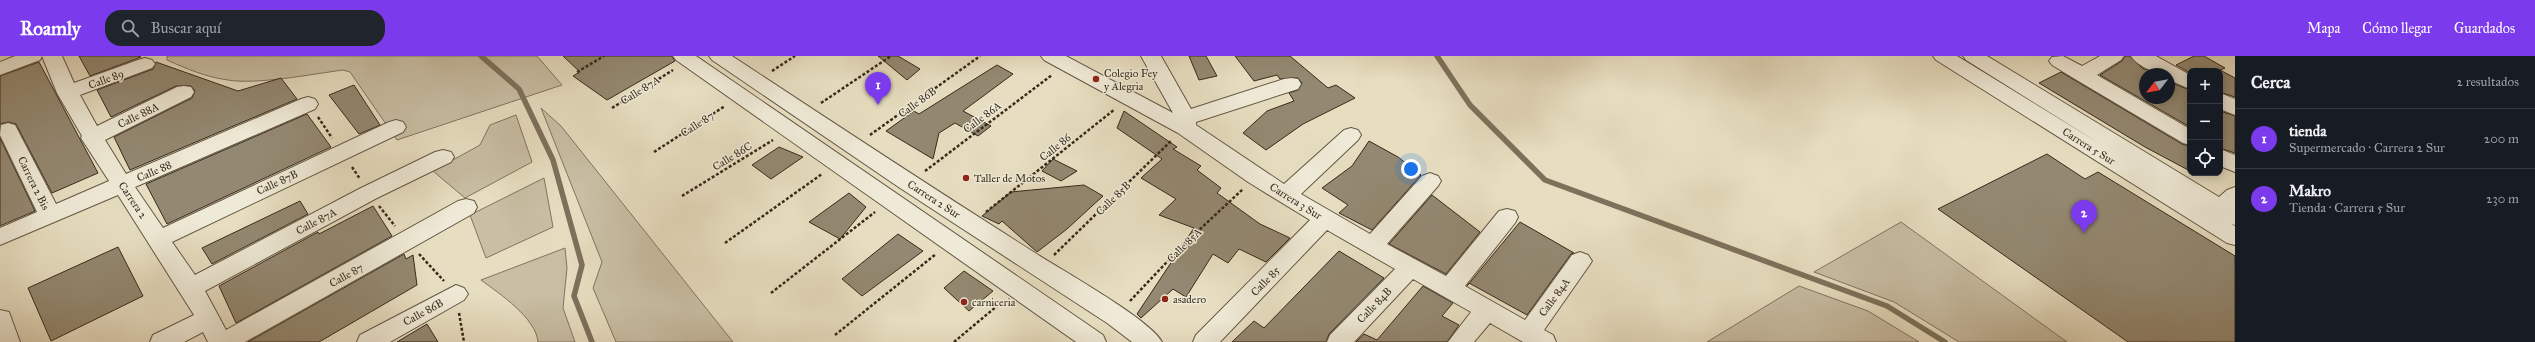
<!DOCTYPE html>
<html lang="es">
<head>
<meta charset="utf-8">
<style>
  :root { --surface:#171b24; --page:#20242c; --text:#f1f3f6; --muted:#9ea1a6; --line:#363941; --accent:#7c3aed }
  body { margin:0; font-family:"IM FELL Great Primer",serif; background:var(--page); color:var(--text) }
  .controls { position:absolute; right:12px; top:12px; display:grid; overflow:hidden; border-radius:8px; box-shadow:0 2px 10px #0003 }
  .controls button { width:36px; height:36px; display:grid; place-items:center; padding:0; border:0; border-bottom:1px solid var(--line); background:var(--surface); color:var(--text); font:20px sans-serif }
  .compass { position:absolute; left:2139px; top:12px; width:36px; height:36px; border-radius:50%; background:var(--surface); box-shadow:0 2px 10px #0003; rotate:239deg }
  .you { position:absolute; left:1411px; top:113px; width:14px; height:14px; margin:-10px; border:3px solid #fff; border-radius:50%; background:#1a73e8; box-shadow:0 0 0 6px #1a73e833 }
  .badge { display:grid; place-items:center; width:26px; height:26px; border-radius:50%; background:var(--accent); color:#fff; font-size:13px; font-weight:700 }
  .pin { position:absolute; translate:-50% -33px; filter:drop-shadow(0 1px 2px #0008) }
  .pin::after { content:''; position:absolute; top:21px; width:14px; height:12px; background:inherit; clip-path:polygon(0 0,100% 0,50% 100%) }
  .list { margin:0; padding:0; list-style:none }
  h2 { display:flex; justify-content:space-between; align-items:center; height:52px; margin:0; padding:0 16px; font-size:17px }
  h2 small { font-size:13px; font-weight:400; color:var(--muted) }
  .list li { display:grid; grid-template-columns:26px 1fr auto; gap:12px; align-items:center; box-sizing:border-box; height:60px; padding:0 16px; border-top:1px solid var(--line) }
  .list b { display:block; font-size:15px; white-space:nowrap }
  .list p { margin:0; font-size:13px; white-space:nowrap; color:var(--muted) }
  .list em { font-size:13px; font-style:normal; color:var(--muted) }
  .icon { flex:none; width:22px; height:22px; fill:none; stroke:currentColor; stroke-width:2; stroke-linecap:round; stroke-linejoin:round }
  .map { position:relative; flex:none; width:2235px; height:286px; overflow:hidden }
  header { display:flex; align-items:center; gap:24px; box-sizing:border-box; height:56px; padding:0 20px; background:var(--accent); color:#fff }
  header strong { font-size:19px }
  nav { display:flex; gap:22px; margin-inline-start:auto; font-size:14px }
  .search { width:280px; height:36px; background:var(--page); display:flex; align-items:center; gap:10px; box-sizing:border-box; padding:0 14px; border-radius:16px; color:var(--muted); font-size:15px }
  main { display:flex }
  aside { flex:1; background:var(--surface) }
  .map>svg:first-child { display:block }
  .green { fill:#c9bfa5; stroke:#807460 }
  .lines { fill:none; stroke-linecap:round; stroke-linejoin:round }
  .stream { stroke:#7d715c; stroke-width:5.5 }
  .building { fill:#938871; stroke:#372a1a }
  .minor-casing { stroke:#635744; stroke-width:2 }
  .path { stroke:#372a1a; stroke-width:2.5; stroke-dasharray:3 2; stroke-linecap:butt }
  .minor { fill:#efead7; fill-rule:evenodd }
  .poi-dot { fill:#8f2418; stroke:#efead7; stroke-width:1.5 }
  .labels { text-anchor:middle; stroke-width:3; stroke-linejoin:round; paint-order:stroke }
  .poi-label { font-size:11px; fill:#372a1a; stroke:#efead7; text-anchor:start }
  .street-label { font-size:11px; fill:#372a1a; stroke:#efead7 }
</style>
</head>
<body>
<header>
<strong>Roamly</strong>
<div class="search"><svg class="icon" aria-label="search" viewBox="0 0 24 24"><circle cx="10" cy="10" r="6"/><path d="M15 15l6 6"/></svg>Buscar aquí</div>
<nav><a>Mapa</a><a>Cómo llegar</a><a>Guardados</a></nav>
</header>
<main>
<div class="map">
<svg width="2235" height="286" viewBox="0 0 2235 286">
  <rect width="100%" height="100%" fill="#e7dec1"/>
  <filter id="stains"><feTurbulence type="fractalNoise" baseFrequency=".005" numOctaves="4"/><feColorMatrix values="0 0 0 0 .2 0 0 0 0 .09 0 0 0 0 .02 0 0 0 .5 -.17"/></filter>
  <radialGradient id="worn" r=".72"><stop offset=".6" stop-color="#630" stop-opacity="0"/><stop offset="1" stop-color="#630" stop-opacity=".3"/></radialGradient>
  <path class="green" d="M167,0H537L562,29L397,84L350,16L343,14C313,18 256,29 228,24C206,21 187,13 167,4Z
    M541,52L561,70L733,286H616L593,232L602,206Z
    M516,59L532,106L465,142L433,115L480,89L490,69Z
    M544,122L553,171L486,202L470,159Z
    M1901,166L2067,286H1959L1894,246L1814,216Z
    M565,192L567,212L563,252L575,286H538C536,262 500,238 481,224Z
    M1799,230L1868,255L1919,286H1707Z"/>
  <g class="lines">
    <path class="stream" d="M481,0L519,33L553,104L582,209L574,240L592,286
      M1437,0L1470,49L1545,124L1887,250L1945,286"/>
  </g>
  <path class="building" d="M79,0H137L141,1L90,20Z
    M563,0H672L675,5L607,44L573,20L580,16Z
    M878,0H898L920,13L907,24Z
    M1189,0H1206L1217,20L1199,24Z
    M1235,0H1290L1328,32L1336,29L1355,42L1303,68L1266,94L1243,77L1267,55L1294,45L1289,37L1298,34L1302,27L1298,22L1280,23L1277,19L1254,25Z
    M2125,0H2130L2142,12L2158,18H2145V42H2169V26L2190,34V71L2100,19L2122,5Z
    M2194,0H2204L2225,12L2218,15L2190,13V17L2176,9Z
    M39,6L98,117L52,137L16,68L8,66L0,68V20Z
    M156,6L238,35L281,22L297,43L130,114L114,81L192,42L195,35L191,30H176L111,61L97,34L153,13Z
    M997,9L1013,18L963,55L991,70L978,80L955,67L939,77L933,103L886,75L914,55L919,58Z
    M2220,14L2235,22V41L2220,36Z
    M2061,16L2182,88L2190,90V115L2145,91L2039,27Z
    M354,29L380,69L359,78L329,39Z
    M1124,55L1177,91L1173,93L1201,110L1197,114L1221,132L1217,137L1260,168L1290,182L1266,206L1239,193L1228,207L1213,198L1186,241L1173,233L1141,262L1137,258L1194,172L1159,159L1176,143L1141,122L1162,103L1117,72Z
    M2220,55L2235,60V97L2220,92Z
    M307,58L331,91L167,168L146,128Z
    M0,82L35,155L0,170Z
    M1369,85L1398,101L1421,119L1372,174L1339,157L1348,149L1322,132L1352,110Z
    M779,91L803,101L771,123L752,109Z
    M2047,98L2085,123L2098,116L2235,200V286H2128L1938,153Z
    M1053,103L1077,115L1061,125L1042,115Z
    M1084,129L1103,140L1067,173L1037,196L1002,165L999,168L982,160L1011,136Z
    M849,137L866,151L840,183L809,166Z
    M1432,139L1480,176L1446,218L1389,188Z
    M300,145L308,158L212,208L202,192Z
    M373,150L392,180L236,267L219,230L318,176L319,178Z
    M1520,166L1574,197L1571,198L1527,259L1469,227L1467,230Z
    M898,178L923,195L862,240L842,223Z
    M118,191L143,240L51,285L28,232Z
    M1339,195L1384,222L1329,278L1326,286H1232L1254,265L1264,272Z
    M404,198L406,203L413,199L417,229L319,286H248Z
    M964,215L993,235L969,255L944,232Z
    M1423,230L1453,247L1442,260L1459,269L1447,286H1356L1364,278L1377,284Z
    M427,268L438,286H397Z"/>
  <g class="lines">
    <defs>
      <path id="minor" d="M15,0H62L74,27L138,4L145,2L152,4L155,8L152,12L80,39L97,70L177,31L184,30L191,31L194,36L191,41L105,84L126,118L301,43L308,41L315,43L318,48L315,53L135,131L163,172L389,66L396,64L403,66L406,71L403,76L172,186L195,219L361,132L435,96L443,94L451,96L454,101L451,106L377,142L205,235L226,274L458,145L466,143L474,145L477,151L474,157L245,286H208L203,276L184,286H150L153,279L194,259L118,139L0,189V172L37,156L0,79L1,69L8,67L15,69L56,148L109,125L81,82L82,80L57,37L42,0L40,4L0,19V6Z
        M673,0H696L1103,279L1106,286H1076L676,4Z
        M709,0H732C832,66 931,131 1032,195C1058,212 1150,263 1162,286H1132L1107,267L900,132L712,4Z
        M1041,0H1066L1173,57L1141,0H1161L1191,53L1284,23L1291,22L1298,23L1301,28L1298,33L1196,66V69L1284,128L1344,74L1351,72L1358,74L1361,79L1358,84L1301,138L1370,178L1422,120L1430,117L1438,120L1441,125L1438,130L1387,188L1446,220L1499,155L1507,153L1515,155L1518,161L1515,167L1465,230L1525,264L1572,199L1580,196L1588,199L1592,205L1588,211L1544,274L1553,279L1556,286H1523L1490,267L1474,286H1448L1471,256L1413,223L1354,286H1327L1330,279L1395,213L1327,174L1220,286H1193L1196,279L1310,164L1248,126L1178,77L1044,4Z
        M1933,0H1957L2102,89L1966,4L1963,0H1987L2219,141L2227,134L2235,131V169L2231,168L2235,170V189L2227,187L1936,4Z
        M2063,0L2082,10L2100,0H2124L2121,4L2097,19L2190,73V89L2183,87L2075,23L2052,9L2049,5L2052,1Z
        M2131,0H2156L2190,19V33L2169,24V18C2157,18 2138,11 2131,0Z
        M2220,37L2235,43V59L2220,53Z
        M2220,93L2235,99V116L2220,110Z
        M456,229L464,232L468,238L464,244L390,286H357L360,279Z
        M0,254L9,256L20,286H0Z"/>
    </defs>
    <use href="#minor" class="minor-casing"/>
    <path class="path" d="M772,15L795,0
      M577,16L604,0
      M821,47L891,0
      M612,52L673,14
      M318,61L332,82
      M870,79L980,0
      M654,96L725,50
      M352,111L360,123
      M925,115L1052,19
      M682,140L773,84
      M379,150L395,170
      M986,156L1115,53
      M725,187L822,118
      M419,198L444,225
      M1054,199L1172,84
      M771,237L875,156
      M1130,245L1182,190L1243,133
      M459,257L464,286
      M835,279L936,198
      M954,286L1003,245"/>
    <use href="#minor" class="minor"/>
  </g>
  <g class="poi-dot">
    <circle cx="1096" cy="23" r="4"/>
    <circle cx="966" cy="122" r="4"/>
    <circle cx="1165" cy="243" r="4"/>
    <circle cx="964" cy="246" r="4"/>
  </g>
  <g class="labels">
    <g class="poi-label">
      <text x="1104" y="21">Colegio Fey<tspan x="1104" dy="13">y Alegria</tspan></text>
      <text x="974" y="126">Taller de Motos</text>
      <text x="1173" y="247">asadero</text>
      <text x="972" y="250">carniceria</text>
    </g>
    <g class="street-label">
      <text transform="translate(106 23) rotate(-20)" y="4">Calle 89</text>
      <text transform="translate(640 34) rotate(-32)" y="4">Calle 87A</text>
      <text transform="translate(917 46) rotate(-36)" y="4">Calle 86B</text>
      <text transform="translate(138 59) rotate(-26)" y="4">Calle 88A</text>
      <text transform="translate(982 61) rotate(-37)" y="4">Calle 86A</text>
      <text transform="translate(697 68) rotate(-33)" y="4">Calle 87</text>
      <text transform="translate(2089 90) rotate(32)" y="4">Carrera 5 Sur</text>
      <text transform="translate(1055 91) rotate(-39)" y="4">Calle 86</text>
      <text transform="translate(732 100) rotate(-32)" y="4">Calle 86C</text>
      <text transform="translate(154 115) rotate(-23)" y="4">Calle 88</text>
      <text transform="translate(277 126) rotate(-25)" y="4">Calle 87B</text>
      <text transform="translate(34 127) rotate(64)" y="4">Carrera 2 Bis</text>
      <text transform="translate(1113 142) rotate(-44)" y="4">Calle 85B</text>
      <text transform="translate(934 143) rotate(33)" y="4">Carrera 2 Sur</text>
      <text transform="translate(133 144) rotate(56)" y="4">Carrera 2</text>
      <text transform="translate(1296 145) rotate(32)" y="4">Carrera 3 Sur</text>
      <text transform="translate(316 165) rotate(-28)" y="4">Calle 87A</text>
      <text transform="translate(1184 189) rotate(-45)" y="4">Calle 85A</text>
      <text transform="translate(346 219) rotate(-29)" y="4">Calle 87</text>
      <text transform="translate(1265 225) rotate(-46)" y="4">Calle 85</text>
      <text transform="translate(1554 241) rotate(-54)" y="4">Calle 84A</text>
      <text transform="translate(1374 249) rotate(-46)" y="4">Calle 84B</text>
      <text transform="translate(423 256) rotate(-29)" y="4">Calle 86B</text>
    </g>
  </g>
  <rect width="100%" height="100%" filter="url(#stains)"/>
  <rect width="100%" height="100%" fill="url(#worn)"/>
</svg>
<div class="controls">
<button>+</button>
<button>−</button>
<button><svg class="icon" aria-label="locate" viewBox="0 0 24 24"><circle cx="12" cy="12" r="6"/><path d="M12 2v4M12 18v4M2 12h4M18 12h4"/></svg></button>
</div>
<svg class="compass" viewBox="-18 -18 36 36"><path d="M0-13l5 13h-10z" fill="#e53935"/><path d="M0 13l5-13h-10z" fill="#9ea1a6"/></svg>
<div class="you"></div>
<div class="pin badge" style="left:878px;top:49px">1</div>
<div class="pin badge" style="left:2084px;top:177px">2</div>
</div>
<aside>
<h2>Cerca<small>2 resultados</small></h2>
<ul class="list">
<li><span class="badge">1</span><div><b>tienda</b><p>Supermercado · Carrera 2 Sur</p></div><em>200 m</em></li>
<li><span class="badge">2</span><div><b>Makro</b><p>Tienda · Carrera 5 Sur</p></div><em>230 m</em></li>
</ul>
</aside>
</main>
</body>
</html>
